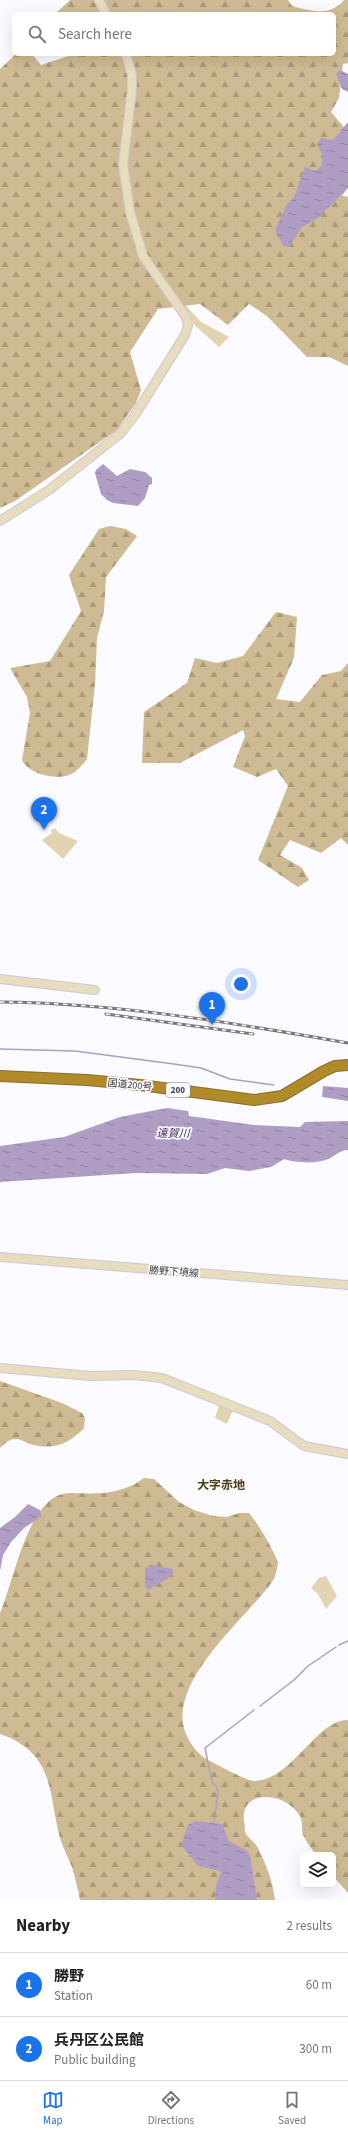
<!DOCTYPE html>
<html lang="en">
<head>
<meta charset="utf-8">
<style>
  :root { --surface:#fff; --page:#f6f6f6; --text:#222; --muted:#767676; --line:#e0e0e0; --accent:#1a73e8 }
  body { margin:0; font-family:"Source Sans 3","Noto Sans JP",sans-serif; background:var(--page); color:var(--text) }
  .controls { position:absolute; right:12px; bottom:12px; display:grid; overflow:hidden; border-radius:6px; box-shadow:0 4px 16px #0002 }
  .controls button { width:36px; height:36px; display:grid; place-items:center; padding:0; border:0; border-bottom:1px solid var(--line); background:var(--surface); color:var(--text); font:20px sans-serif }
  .you { position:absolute; left:241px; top:984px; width:14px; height:14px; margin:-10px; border:3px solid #fff; border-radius:50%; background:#1a73e8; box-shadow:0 0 0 6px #1a73e833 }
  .badge { display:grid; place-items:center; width:26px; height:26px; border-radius:50%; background:var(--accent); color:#fff; font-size:13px; font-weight:700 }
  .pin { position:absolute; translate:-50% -33px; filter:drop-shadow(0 1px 2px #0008) }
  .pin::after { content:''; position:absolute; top:21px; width:14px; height:12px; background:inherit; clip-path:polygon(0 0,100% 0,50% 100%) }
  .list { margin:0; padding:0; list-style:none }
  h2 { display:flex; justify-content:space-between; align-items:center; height:52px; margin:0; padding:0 16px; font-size:17px }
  h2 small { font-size:13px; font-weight:400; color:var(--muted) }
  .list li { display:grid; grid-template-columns:26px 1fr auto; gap:12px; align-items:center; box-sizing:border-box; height:64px; padding:0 16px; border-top:1px solid var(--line) }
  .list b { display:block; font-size:15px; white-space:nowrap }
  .list p { margin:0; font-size:13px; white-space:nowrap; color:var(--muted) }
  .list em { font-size:13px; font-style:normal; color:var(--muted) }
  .icon { flex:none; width:22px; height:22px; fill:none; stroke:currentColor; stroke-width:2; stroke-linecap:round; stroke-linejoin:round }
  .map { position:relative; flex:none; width:348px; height:1900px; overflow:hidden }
  .search { position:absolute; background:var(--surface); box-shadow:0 4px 16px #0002; left:12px; right:12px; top:12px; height:44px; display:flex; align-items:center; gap:10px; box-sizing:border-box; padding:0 14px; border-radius:6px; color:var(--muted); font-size:15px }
  .sheet { height:180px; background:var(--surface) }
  nav { display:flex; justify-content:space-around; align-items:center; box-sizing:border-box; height:56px; border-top:1px solid var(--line); background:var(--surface); font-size:11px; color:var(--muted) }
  nav a { display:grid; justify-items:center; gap:2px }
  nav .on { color:var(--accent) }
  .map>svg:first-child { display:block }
  .green { fill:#e2d3b3 }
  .forest { fill:url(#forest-firs) }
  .water { fill:url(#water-ripples) }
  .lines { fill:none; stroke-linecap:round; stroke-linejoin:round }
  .stream { stroke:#af9dc4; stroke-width:1.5 }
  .secondary-casing { stroke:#ccc8d2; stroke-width:10 }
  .highway-casing { stroke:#886e31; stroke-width:12 }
  .secondary { stroke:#e8dcbf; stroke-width:8 }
  .highway { stroke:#b18a2a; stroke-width:10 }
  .rail-casing { stroke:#79777b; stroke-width:3 }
  .rail { stroke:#fbfafe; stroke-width:1.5; stroke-dasharray:4.5; stroke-linecap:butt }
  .labels { text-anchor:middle; stroke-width:3.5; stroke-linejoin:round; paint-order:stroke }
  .shield { fill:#fbfafe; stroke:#767478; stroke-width:1 }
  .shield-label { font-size:9px; font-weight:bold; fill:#3d3b3f }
  .street-label { font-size:10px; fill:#3d3b3f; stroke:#fbfafe }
  .water-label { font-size:11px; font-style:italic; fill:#432a5c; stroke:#fbfafe }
  .quarter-label { font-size:12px; font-weight:bold; fill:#4d3c15; stroke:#fbfafe }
</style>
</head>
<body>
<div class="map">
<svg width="348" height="1900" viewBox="0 0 348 1900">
  <defs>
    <pattern id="forest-firs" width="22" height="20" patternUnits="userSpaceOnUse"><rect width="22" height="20" fill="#cfbb93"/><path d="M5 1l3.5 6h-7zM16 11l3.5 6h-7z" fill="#a99979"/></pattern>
    <pattern id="water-ripples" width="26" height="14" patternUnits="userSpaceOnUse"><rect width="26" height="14" fill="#af9dc4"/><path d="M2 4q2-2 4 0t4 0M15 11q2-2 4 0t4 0" fill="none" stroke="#9081a1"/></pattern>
  </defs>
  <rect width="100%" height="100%" fill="#fbfafe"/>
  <path class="green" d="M176,295L201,322L229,337L219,347L192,323Z
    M55,828L59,833L78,841L63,859L42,840L52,833L51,830Z
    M219,1405L233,1410L227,1424L215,1418Z
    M326,1576L337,1596L326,1609L318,1594L311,1588L319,1578Z"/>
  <path class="forest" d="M70,0H288L292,6C311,11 330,17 344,0H348V63L343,64L339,98L331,112L348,132V187L342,196L348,197V366L329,357H307L267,316L249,304L228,325L200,304L158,309L130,352L141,390L136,403L117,430L15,501L0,508V69L16,54H32L41,65L74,54H334V14H55Z
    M110,526L126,529L137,536L106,577L104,611L97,638L95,684L87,759C82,765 77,772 69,775C55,780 28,774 22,760L30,713L27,697L10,668L50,661L81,611L69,575L99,529Z
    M276,612L297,617L294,658L276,699L300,702L322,675L341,671L348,663V845L341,838L321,853L290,840L280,855L302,868L309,880L298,887L258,860L288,786L276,769L257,777L233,767L245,736L243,730L180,763H142L144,712L187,683L195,658L217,663L243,656Z
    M0,1381L62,1403L82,1413L85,1418L84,1428C70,1443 55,1450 34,1445C28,1444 22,1439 16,1439C9,1439 4,1444 0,1448Z
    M144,1478L154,1479L179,1502L194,1510L213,1516L227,1517L239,1513H249C261,1528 270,1544 278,1562C277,1568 276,1577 272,1582C246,1619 158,1688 189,1740C194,1749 200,1756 210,1761C218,1765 247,1781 254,1781C293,1780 315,1720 348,1720V1893L333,1876V1855H316C312,1849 307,1843 304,1837C299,1824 307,1820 292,1807C276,1792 240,1792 244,1821C245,1825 244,1830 246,1834C249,1839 255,1842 258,1848C266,1864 273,1882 275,1900H80C78,1889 75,1878 72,1867C68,1857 63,1848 60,1838C48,1792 55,1753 0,1734V1613C14,1583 28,1491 71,1493C98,1494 121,1495 144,1478Z"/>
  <path class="water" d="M340,70L348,74V92L342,89L336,74Z
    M348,122V188L318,218L302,227L289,247L283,246L275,230L287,204L294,197L305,167L316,171L322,165V154L317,144L321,138L333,140Z
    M103,464L117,476L130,469L145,472L152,478V484L149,485L145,498L138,506L113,503L107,500L101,494L95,473L96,470Z
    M323,1086L348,1088V1101L322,1097Z
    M167,1108L188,1111L189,1116L254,1125L300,1127L305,1122L348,1121V1150C339,1150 336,1156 328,1159C317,1164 295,1163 284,1159L271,1167L249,1171L225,1168L207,1174L135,1173L0,1182V1146L64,1137L120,1117Z
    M28,1504L40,1510L41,1514L38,1519L24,1528L11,1542L3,1555L0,1571V1528L15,1517Z
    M151,1565L173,1569V1573C167,1581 156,1584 148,1590L145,1587V1568Z
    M196,1821L222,1824L229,1841L246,1850L250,1855L257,1900H215L216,1886L221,1873L220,1871L198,1866L183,1847L182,1842L188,1825Z"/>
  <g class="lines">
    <path class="stream" d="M0,1049L75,1051L174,1064L201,1068L230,1079L274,1085
      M339,1645L348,1641
      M260,1706L294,1680L308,1666L336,1647
      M214,1824L218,1791L216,1786L212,1782L205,1748L254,1710"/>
    <defs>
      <path id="secondary" d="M99,0L106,14
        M0,521L49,490L121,433L135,415L185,335L188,326L186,317L143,256L130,212L123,164L132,89V75L126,54
        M0,979L95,990
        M0,1257L348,1285
        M0,1368L91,1376L134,1375L162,1378L270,1421L304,1446L348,1454"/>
      <path id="highway" d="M0,1076L87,1080L140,1085L254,1100L282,1096L324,1071L335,1066L348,1065"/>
    </defs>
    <use href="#secondary" class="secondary-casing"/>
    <use href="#highway" class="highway-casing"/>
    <use href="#secondary" class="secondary"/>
    <use href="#highway" class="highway"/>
    <defs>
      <path id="rail" d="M0,1002C116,1003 234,1023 348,1043
        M106,1014L253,1034"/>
    </defs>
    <use href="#rail" class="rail-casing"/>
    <use href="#rail" class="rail"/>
  </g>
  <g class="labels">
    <rect class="shield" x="166" y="1083" width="24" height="14" rx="3"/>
    <g class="shield-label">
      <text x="178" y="1093">200</text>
    </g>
    <g class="street-label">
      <text transform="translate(130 1084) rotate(6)" y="4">国道200号</text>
      <text transform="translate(174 1271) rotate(4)" y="4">勝野下境線</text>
    </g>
    <g class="water-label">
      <text transform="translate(173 1133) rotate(1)" y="4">遠賀川</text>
    </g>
    <g class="quarter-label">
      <text x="221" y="1489">大字赤地</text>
    </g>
  </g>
</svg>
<div class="controls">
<button><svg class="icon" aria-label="layers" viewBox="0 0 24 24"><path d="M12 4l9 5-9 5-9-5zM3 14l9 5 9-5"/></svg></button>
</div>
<div class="you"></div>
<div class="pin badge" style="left:212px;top:1025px">1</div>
<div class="pin badge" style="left:44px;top:830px">2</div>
<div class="search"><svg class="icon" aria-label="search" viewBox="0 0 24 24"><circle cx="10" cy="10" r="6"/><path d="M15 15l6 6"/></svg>Search here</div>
</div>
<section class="sheet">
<h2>Nearby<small>2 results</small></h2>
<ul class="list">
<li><span class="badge">1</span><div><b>勝野</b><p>Station</p></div><em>60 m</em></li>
<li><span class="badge">2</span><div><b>兵丹区公民館</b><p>Public building</p></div><em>300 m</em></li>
</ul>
</section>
<nav>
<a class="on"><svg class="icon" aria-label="map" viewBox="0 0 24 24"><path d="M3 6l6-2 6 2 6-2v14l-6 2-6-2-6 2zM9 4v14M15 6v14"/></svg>Map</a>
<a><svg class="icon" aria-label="directions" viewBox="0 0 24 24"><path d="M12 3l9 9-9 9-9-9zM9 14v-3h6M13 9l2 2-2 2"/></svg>Directions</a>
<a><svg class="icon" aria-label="saved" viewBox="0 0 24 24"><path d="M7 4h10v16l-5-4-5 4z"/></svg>Saved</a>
</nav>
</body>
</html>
